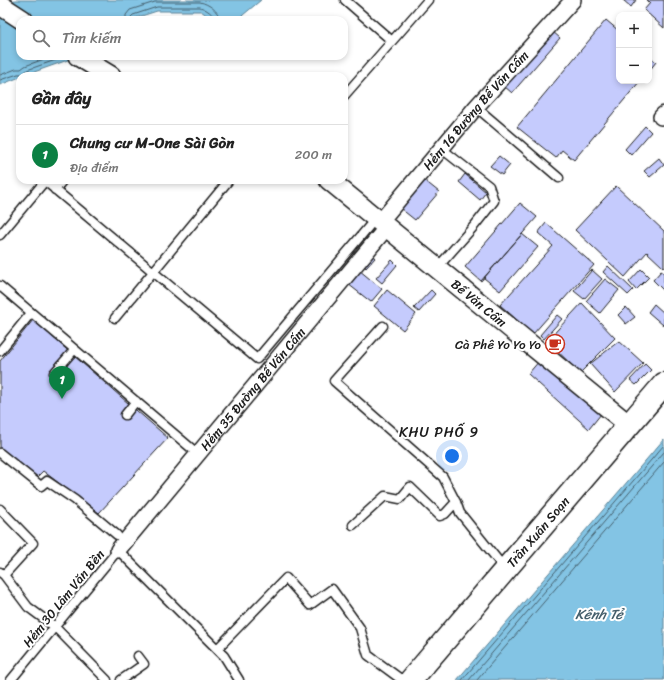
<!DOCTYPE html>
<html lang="vi">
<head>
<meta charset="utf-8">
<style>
  :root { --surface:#fff; --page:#f6f6f6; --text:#222; --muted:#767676; --line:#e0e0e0; --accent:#0b8043 }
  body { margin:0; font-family:Sriracha,sans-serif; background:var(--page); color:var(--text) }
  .controls { position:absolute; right:12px; top:12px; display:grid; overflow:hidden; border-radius:8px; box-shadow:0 2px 6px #0003 }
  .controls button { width:36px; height:36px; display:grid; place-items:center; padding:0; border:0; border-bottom:1px solid var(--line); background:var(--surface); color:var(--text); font:20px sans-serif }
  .you { position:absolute; left:452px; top:456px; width:14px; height:14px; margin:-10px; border:3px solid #fff; border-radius:50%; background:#1a73e8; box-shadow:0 0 0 6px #1a73e833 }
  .badge { display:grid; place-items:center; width:26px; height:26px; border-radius:50%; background:var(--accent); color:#fff; font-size:13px; font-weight:700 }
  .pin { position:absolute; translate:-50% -33px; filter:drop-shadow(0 1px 2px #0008) }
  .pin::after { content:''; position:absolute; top:21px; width:14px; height:12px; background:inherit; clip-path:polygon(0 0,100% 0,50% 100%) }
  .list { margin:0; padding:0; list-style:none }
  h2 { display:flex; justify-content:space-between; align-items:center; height:52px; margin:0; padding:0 16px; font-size:17px }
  h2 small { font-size:13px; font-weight:400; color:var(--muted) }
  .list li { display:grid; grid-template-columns:26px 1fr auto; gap:12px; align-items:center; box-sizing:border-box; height:60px; padding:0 16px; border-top:1px solid var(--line) }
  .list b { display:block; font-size:15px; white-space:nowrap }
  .list p { margin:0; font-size:13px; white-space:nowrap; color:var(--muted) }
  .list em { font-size:13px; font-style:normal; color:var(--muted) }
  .icon { flex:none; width:22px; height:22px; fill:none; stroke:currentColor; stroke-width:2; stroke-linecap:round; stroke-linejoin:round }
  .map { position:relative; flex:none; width:664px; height:680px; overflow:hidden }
  .search { position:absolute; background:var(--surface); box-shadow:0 2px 6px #0003; left:16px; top:16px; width:332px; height:44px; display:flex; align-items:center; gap:10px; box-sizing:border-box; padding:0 14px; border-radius:12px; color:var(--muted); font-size:15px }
  .panel { position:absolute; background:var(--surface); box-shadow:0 2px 6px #0003; left:16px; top:72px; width:332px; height:112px; border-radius:12px }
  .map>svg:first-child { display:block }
  .water { fill:#83c4e4; stroke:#5a8194 }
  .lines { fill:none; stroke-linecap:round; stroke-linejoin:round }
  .shore { stroke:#455f6c; stroke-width:1 }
  .building { fill:#c5cbfd; stroke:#1c1c1c }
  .service-casing { stroke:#1c1c1c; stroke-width:11 }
  .minor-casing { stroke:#1c1c1c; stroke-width:18 }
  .tertiary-casing { stroke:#1c1c1c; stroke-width:22 }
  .secondary-casing { stroke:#1c1c1c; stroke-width:25 }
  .service { stroke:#fff; stroke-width:8 }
  .minor { stroke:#fff; stroke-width:15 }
  .tertiary { stroke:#fff; stroke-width:19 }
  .secondary { stroke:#fff; stroke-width:22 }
  .labels { text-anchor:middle; stroke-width:4; stroke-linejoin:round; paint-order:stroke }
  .street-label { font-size:13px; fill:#1c1c1c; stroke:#fff }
  .poi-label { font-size:13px; fill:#1c1c1c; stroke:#fff; text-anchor:end }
  .neighbourhood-label { font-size:14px; letter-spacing:1px; fill:#1c1c1c; stroke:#fff }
  .water-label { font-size:14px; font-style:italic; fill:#455f6c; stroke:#fff }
</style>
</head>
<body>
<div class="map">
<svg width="664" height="680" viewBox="0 0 664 680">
  <rect width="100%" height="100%" fill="#fff"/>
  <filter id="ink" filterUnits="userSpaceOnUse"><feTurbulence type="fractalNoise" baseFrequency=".025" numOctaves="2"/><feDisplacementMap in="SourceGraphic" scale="8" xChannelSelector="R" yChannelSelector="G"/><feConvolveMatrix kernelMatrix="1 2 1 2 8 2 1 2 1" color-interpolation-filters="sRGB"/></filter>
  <g filter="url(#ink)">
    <path class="water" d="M15,0H261L237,20H213L201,11H157L129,20H20V56H79L23,76H20V77L0,85V4Z
      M664,439V680H457Z"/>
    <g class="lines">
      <path class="shore" d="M126,20V15L130,10L155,2H200C209,4 219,11 220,20
        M131,20V17L133,15L157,7H200C206,9 214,14 215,20
        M0,75L16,69H21L25,66L52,56
        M0,80L18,74H23L27,70L67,56
        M462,680L664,445
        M469,680L664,452
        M477,680L664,462"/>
    </g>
    <path class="building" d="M623,0H636L631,7Z
      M647,0H664V28L644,10L650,3Z
      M606,20L619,31V81H640L574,160L562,150L556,158L517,127Z
      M552,31L560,38L512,93L504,86Z
      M649,56L656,62L649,71Z
      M645,126L651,132L631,155L625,149Z
      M499,156L510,165L502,175L490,166Z
      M659,158L664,165L650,177L644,171Z
      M465,174L486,192L480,200L459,182Z
      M424,180L439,192L415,220L400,208Z
      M616,186L664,231V266L663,267L647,252L625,277L575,230Z
      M520,203L537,217L481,281L465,267Z
      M546,223L594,265L533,334L500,305L553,246L538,233Z
      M522,234L538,247L500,291L484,278Z
      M370,253L375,258L366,268L361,263Z
      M392,260L397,265L382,283L376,278Z
      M608,266L633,290L628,295L603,272Z
      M641,269L649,277L636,290L629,282Z
      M359,270L382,289L371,302L348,284Z
      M592,270L602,279L584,299L574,291Z
      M661,271L664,273V291L653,280Z
      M605,279L619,290L600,313L586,301Z
      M387,290L416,314L403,330L374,306Z
      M431,290L435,294L419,312L414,308Z
      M582,303L615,338L580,373L547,341Z
      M654,304L664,313V324L663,325L648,312Z
      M626,307L635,317L626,324L618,315Z
      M557,315L562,319L544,339L540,335Z
      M33,320L168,438L99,513L72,493L43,471L37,477L0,448V361Z
      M619,341L643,363L615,392L590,364Z
      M540,360L601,414L589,429L528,374Z
      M645,364L651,370L636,385L630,380Z"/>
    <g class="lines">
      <defs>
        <path id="service" d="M345,0L392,41
          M344,96L428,0
          M476,107L559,178
          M55,190L63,180
          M0,235L45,181L257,359L376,218
          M437,268L475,225L494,201L489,186L442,149
          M0,286L198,454
          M115,318L229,180
          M383,326L334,381L443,477L456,502L460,513L505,569
          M0,351L31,313
          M54,373L74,350
          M125,415L136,401
          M0,453L41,486L47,481L75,500L117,535
          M0,509L33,543L4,575
          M353,525L385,496L400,499L410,487L440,516L445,514L456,502
          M0,572L4,575L28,607L55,627L107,680
          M217,649L286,578L310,605L332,589L360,628L368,655L402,680
          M11,680L118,550L224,656L239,680
          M121,680L144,664L138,656"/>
        <g id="minor">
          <path d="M661,117L664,114"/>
          <path id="s1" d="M380,222L476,107L573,0"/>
          <path id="s2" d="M118,550L387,227"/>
        </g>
        <g id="tertiary">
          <path d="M0,5L23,20"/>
          <path d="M78,56L111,76"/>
          <path id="s3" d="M329,180L629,425"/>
        </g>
        <g id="secondary">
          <path id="s4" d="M411,680L664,384"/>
        </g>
      </defs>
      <use href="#service" class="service-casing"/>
      <use href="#minor" class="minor-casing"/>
      <use href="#tertiary" class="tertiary-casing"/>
      <use href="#secondary" class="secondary-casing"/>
      <use href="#service" class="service"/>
      <use href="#minor" class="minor"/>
      <use href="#tertiary" class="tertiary"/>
      <use href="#secondary" class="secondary"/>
    </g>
  </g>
  <defs>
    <symbol id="cafe-ring" viewBox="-11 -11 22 22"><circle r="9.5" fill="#fff" stroke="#c8321e" stroke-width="1.5"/><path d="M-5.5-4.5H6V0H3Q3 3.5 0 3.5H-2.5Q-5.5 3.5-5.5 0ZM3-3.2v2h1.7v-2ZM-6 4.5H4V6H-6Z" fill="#c8321e"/></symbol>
  </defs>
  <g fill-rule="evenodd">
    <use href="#cafe-ring" x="544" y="333" width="22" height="22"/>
  </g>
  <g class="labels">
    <g class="street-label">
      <text dy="5" stroke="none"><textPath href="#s1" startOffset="147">Hẻm 16 Đường Bế Văn Cấm</textPath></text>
      <text dy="5" stroke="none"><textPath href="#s3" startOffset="194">Bế Văn Cấm</textPath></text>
      <text dy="5" stroke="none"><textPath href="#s2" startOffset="210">Hẻm 35 Đường Bế Văn Cấm</textPath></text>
      <text dy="5" stroke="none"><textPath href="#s4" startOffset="195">Trần Xuân Soạn</textPath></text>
      <text transform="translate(63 598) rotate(-51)" y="5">Hẻm 30 Lâm Văn Bền</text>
    </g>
    <g class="poi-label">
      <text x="541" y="349">Cà Phê Yo Yo Yo</text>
    </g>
    <g class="neighbourhood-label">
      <text x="439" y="437">KHU PHỐ 9</text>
    </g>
    <g class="water-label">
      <text x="599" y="619">Kênh Tẻ</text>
    </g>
  </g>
</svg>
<div class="controls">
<button>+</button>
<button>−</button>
</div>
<div class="you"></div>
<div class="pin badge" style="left:62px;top:399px">1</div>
<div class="search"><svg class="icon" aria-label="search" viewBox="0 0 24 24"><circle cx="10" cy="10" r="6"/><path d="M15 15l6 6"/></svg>Tìm kiếm</div>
<section class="panel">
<h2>Gần đây<small></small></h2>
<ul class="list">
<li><span class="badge">1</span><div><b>Chung cư M-One Sài Gòn</b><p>Địa điểm</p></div><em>200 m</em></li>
</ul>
</section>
</div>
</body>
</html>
